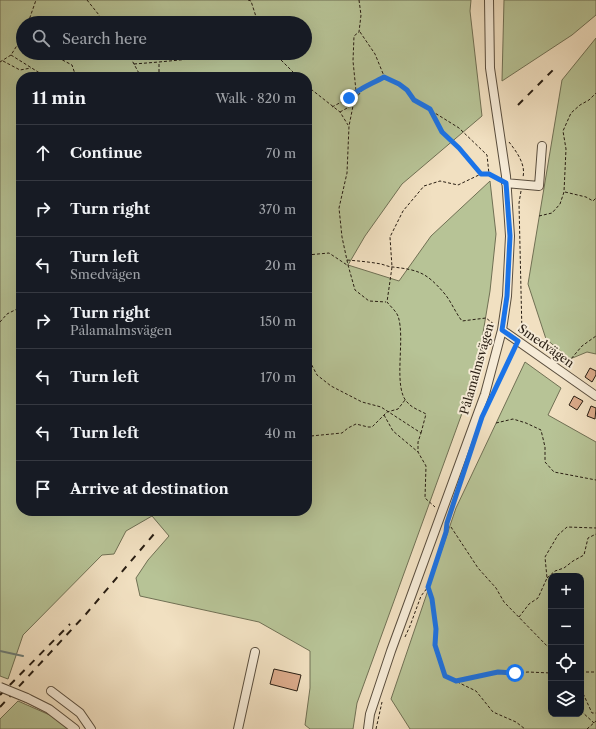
<!DOCTYPE html>
<html lang="en">
<head>
<meta charset="utf-8">
<style>
  :root { --surface:#171b24; --page:#20242c; --text:#f1f3f6; --muted:#9ea1a6; --line:#363941 }
  body { margin:0; font-family:"Libre Caslon Text",serif; background:var(--page); color:var(--text) }
  .controls { position:absolute; right:12px; bottom:12px; display:grid; overflow:hidden; border-radius:8px; box-shadow:0 4px 16px #0002 }
  .controls button { width:36px; height:36px; display:grid; place-items:center; padding:0; border:0; border-bottom:1px solid var(--line); background:var(--surface); color:var(--text); font:20px sans-serif }
  .stop { position:absolute; width:12px; height:12px; margin:-9px; border:3px solid #1a73e8; border-radius:50%; background:#fff }
  .stop.end { background:#1a73e8; border-color:#fff; box-shadow:0 1px 4px #0008 }
  .list { margin:0; padding:0; list-style:none }
  h2 { display:flex; justify-content:space-between; align-items:center; height:52px; margin:0; padding:0 16px; font-size:17px }
  h2 small { font-size:13px; font-weight:400; color:var(--muted) }
  .list li { display:grid; grid-template-columns:26px 1fr auto; gap:12px; align-items:center; box-sizing:border-box; height:56px; padding:0 16px; border-top:1px solid var(--line) }
  .list b { display:block; font-size:15px; white-space:nowrap }
  .list p { margin:0; font-size:13px; white-space:nowrap; color:var(--muted) }
  .list em { font-size:13px; font-style:normal; color:var(--muted) }
  .icon { flex:none; width:22px; height:22px; fill:none; stroke:currentColor; stroke-width:2; stroke-linecap:round; stroke-linejoin:round }
  .map { position:relative; flex:none; width:596px; height:729px; overflow:hidden }
  .search { position:absolute; background:var(--surface); box-shadow:0 4px 16px #0002; left:16px; top:16px; width:296px; height:44px; display:flex; align-items:center; gap:10px; box-sizing:border-box; padding:0 14px; border-radius:22px; color:var(--muted); font-size:15px }
  .panel { position:absolute; background:var(--surface); box-shadow:0 4px 16px #0002; left:16px; top:72px; width:296px; height:444px; border-radius:16px }
  .map>svg:first-child { display:block }
  .green { fill:#b7c396; stroke:#707054; fill-rule:evenodd }
  .lines { fill:none; stroke-linecap:round; stroke-linejoin:round }
  .stream { stroke:#6e7c76; stroke-width:2 }
  .building { fill:#dbab8b; stroke:#281d12 }
  .minor-casing { stroke:#5a4e3e; stroke-width:10 }
  .path { stroke:#281d12; stroke-width:1; stroke-dasharray:3 2; stroke-linecap:butt }
  .minor { stroke:#f6ebd7; stroke-width:8 }
  .rail { stroke:#281d12; stroke-width:2; stroke-dasharray:7 7; stroke-linecap:butt }
  .minor-bridge-casing { stroke:#5a4e3e; stroke-width:10; stroke-linecap:butt }
  .minor-bridge { stroke:#f6ebd7; stroke-width:8 }
  .route { stroke:#1a73e8; stroke-width:5 }
  .labels { text-anchor:middle; stroke-width:4; stroke-linejoin:round; paint-order:stroke }
  .street-label { font-size:12px; fill:#281d12; stroke:#f6ebd7 }
</style>
</head>
<body>
<div class="map">
<svg width="596" height="729" viewBox="0 0 596 729">
  <rect width="100%" height="100%" fill="#f1e0c1"/>
  <filter id="stains"><feTurbulence type="fractalNoise" baseFrequency=".005" numOctaves="4"/><feColorMatrix values="0 0 0 0 .2 0 0 0 0 .09 0 0 0 0 .02 0 0 0 .5 -.17"/></filter>
  <radialGradient id="worn" r=".72"><stop offset=".6" stop-color="#630" stop-opacity="0"/><stop offset="1" stop-color="#630" stop-opacity=".3"/></radialGradient>
  <path class="green" d="M0,0H471L470,11L482,116L402,184L365,236L348,265L399,281L431,236L490,181L496,234L490,291L482,339L465,405L357,703L353,729H310L305,725L310,688V651L259,622L140,596L136,578L148,560L169,536L152,516L126,531L114,554L102,555L23,635L8,679L0,676ZM23,23H305V53H23ZM21,77H307V511H21Z
    M504,0H596V15L572,35L502,81Z
    M596,38V354L587,352L570,359L546,339L528,284L562,80Z
    M525,362L561,388L548,415L596,442V729H410L391,699L456,508ZM551,576H581V714H551Z
    M18,701L52,716L69,729H0V719Z"/>
  <g class="lines">
    <path class="stream" d="M0,651L23,656"/>
  </g>
  <path class="building" d="M590,368L596,371V375L592,382L585,377Z
    M574,396L583,401L577,410L569,405Z
    M591,406L596,408L595,419L587,416Z
    M274,669L301,675L297,691L270,684Z"/>
  <g class="lines">
    <defs>
      <path id="minor" d="M506,183L539,186L542,146
        M502,330L596,396
        M51,691L80,713L91,729
        M27,698L49,709L75,729
        M238,729L255,652
        M368,729L370,714L391,651L485,394L502,330L507,296L510,236L506,176L490,68L489,0"/>
    </defs>
    <use href="#minor" class="minor-casing"/>
    <path class="path" d="M87,0L99,15L102,23
      M248,0L251,1L258,23
      M359,0L361,15L359,32L354,36L353,61L356,91L349,126L347,173L339,208L342,237L348,265L355,290L369,301L386,302
      M28,23L36,0
      M360,32L375,54L384,76
      M49,53L72,65L76,77
      M128,53L141,77
      M274,53L298,77
      M11,55L46,77
      M56,57L67,53
      M3,61L20,70L31,68
      M0,62L11,55L23,36
      M134,64L159,62
      M159,77V62L190,59L204,53
      M307,86L340,112L348,125
      M332,107L349,98L356,91L373,84L384,77L399,84L407,90L414,100L459,128L487,155L489,174L499,179
      M431,111L442,132L459,148L481,174H488
      M340,112L349,107L364,88
      M509,142C516,151 526,164 523,177
      M521,191L519,203L522,334
      M565,192L586,197L593,201L596,198
      M539,216L552,213L560,204L564,192L566,149L563,131L571,113L580,105L589,100L596,93
      M307,255L329,253L347,265
      M347,260C359,261 370,262 381,264C385,265 389,267 393,267C418,270 426,272 444,293C451,301 455,312 462,321L486,318L495,325
      M0,322L7,314L21,307
      M307,356L317,375L331,386L362,402L381,407L421,433L418,442V452L426,466L425,498L435,507
      M565,366L582,346L596,336
      M493,396L515,348
      M384,415L393,431L418,452
      M496,423L513,419L526,423L541,430L545,447V462L554,472L596,480
      M421,433L426,414C421,411 412,408 408,403C392,389 406,339 398,316C396,311 390,306 387,302L392,267L390,237L403,211L424,186L440,181L458,185L481,174
      M311,436L342,433L348,428L356,424L368,427H372L387,412L398,409L405,400
      M451,527L478,568L496,588L504,602L551,650
      M547,578L555,571L564,568L573,561L584,555L588,538L596,534
      M428,587L432,599L434,615L436,629L435,645L445,676L476,691L493,712L516,722L525,729
      M519,617L529,604L538,598L547,578L545,557L558,535L567,527L596,528
      M405,637L410,626L421,596L428,587L447,531V523L453,506
      M581,672H596
      M457,681L498,672L515,673L528,672L551,673
      M581,689L592,713H596
      M581,711L594,723
      M376,729L382,702
      M587,729L596,721"/>
    <use href="#minor" class="minor"/>
    <path class="rail" d="M518,105L556,67
      M0,695L70,624
      M0,707L86,614L154,534"/>
    <defs>
      <path id="minor-bridge" d="M0,687L27,698"/>
    </defs>
    <use href="#minor-bridge" class="minor-bridge-casing"/>
    <use href="#minor-bridge" class="minor-bridge"/>
  </g>
  <g class="lines">
    <path class="route" d="M349,98C359,88 372,84 384,77L399,84L407,90L414,100L430,109L442,132L459,148L481,174H489L506,183L510,236L507,296L502,330L518,341L482,417L447,523L446,532L428,587L432,599L436,629L435,645L445,676L456,681L498,672L515,673"/>
  </g>
  <g class="labels">
    <g class="street-label">
      <text transform="translate(546 346) rotate(35)" y="4">Smedvägen</text>
      <text transform="translate(477 369) rotate(-74)" y="4">Pålamalmsvägen</text>
    </g>
  </g>
  <rect width="100%" height="100%" filter="url(#stains)"/>
  <rect width="100%" height="100%" fill="url(#worn)"/>
</svg>
<div class="controls">
<button>+</button>
<button>−</button>
<button><svg class="icon" aria-label="locate" viewBox="0 0 24 24"><circle cx="12" cy="12" r="6"/><path d="M12 2v4M12 18v4M2 12h4M18 12h4"/></svg></button>
<button><svg class="icon" aria-label="layers" viewBox="0 0 24 24"><path d="M12 4l9 5-9 5-9-5zM3 14l9 5 9-5"/></svg></button>
</div>
<div class="stop" style="left:515px;top:673px"></div>
<div class="stop end" style="left:349px;top:98px"></div>
<div class="search"><svg class="icon" aria-label="search" viewBox="0 0 24 24"><circle cx="10" cy="10" r="6"/><path d="M15 15l6 6"/></svg>Search here</div>
<section class="panel">
<h2>11 min<small>Walk · 820 m</small></h2>
<ul class="list">
<li><svg class="icon" aria-label="ahead" viewBox="0 0 24 24"><path d="M12 20V5M6 11l6-6 6 6"/></svg><div><b>Continue</b></div><em>70 m</em></li>
<li><svg class="icon" aria-label="right" viewBox="0 0 24 24"><path d="M7 20v-9h11M14 6l5 5-5 5"/></svg><div><b>Turn right</b></div><em>370 m</em></li>
<li><svg class="icon" aria-label="left" viewBox="0 0 24 24"><path d="M17 20v-9H6M10 6l-5 5 5 5"/></svg><div><b>Turn left</b><p>Smedvägen</p></div><em>20 m</em></li>
<li><svg class="icon" aria-label="right" viewBox="0 0 24 24"><path d="M7 20v-9h11M14 6l5 5-5 5"/></svg><div><b>Turn right</b><p>Pålamalmsvägen</p></div><em>150 m</em></li>
<li><svg class="icon" aria-label="left" viewBox="0 0 24 24"><path d="M17 20v-9H6M10 6l-5 5 5 5"/></svg><div><b>Turn left</b></div><em>170 m</em></li>
<li><svg class="icon" aria-label="left" viewBox="0 0 24 24"><path d="M17 20v-9H6M10 6l-5 5 5 5"/></svg><div><b>Turn left</b></div><em>40 m</em></li>
<li><svg class="icon" aria-label="arrive" viewBox="0 0 24 24"><path d="M6 21V4h12l-3 4 3 4H6"/></svg><div><b>Arrive at destination</b></div></li>
</ul>
</section>
</div>
</body>
</html>
